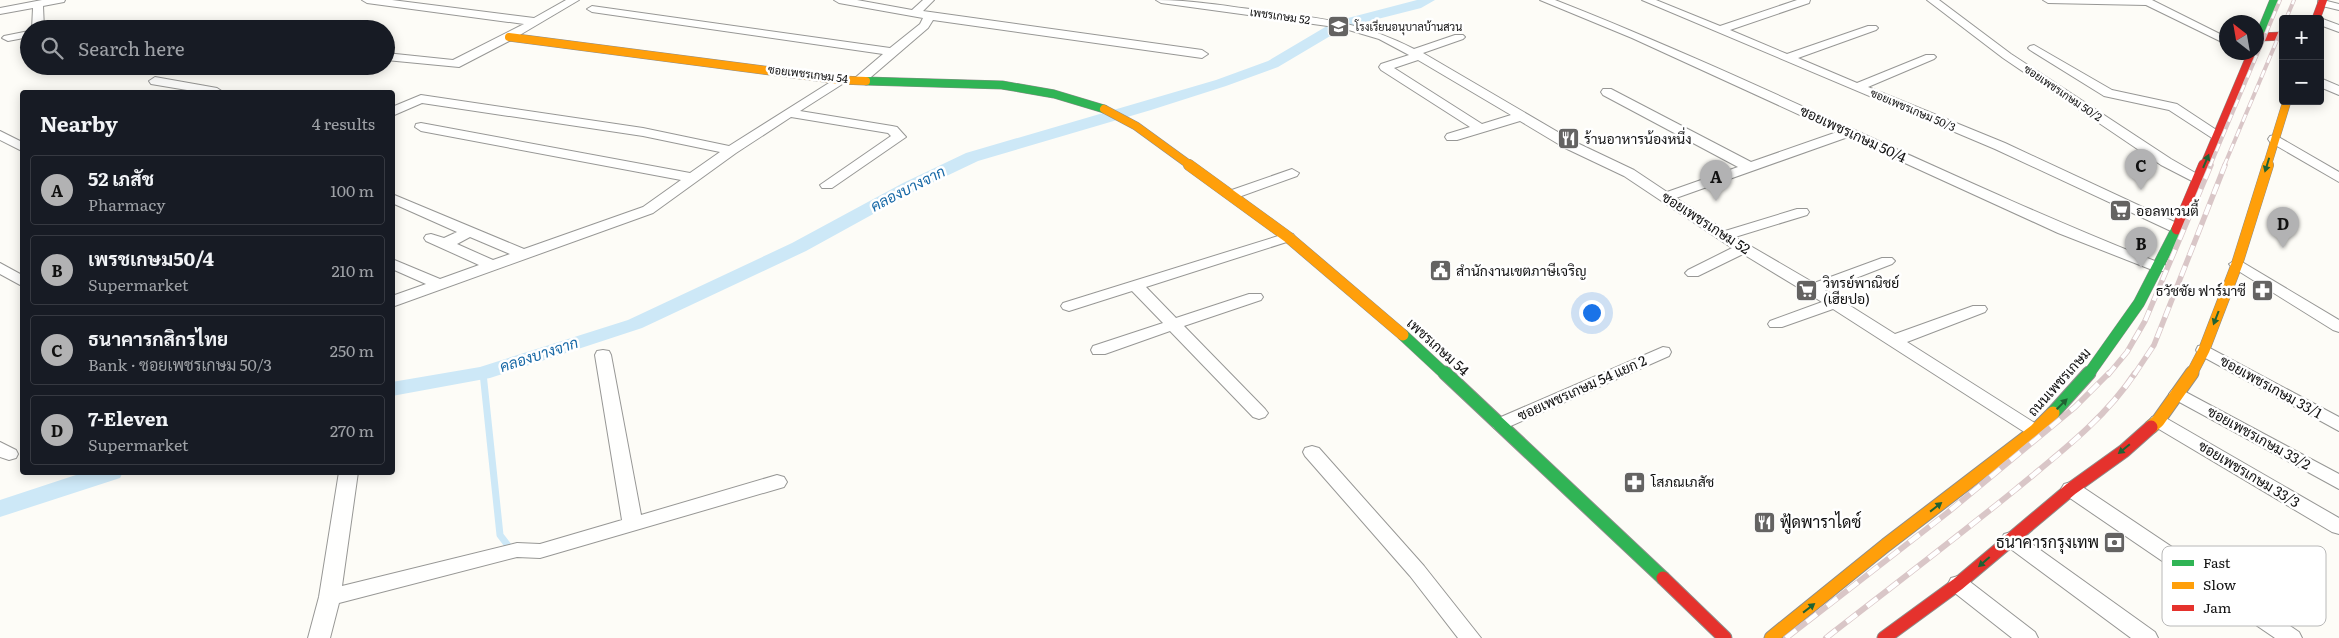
<!DOCTYPE html>
<html lang="en">
<head>
<meta charset="utf-8">
<style>
  :root { --surface:#171b24; --page:#242831; --text:#f1f3f6; --muted:#9ea1a6; --line:#363941; --accent:#b2b2b3 }
  body { margin:0; font-family:Literata,Sarabun,serif; background:var(--page); color:var(--text) }
  .controls { position:absolute; right:15px; top:15px; display:grid; overflow:hidden; border-radius:5px; box-shadow:0 2px 12px #0003 }
  .controls button { width:45px; height:45px; display:grid; place-items:center; padding:0; border:0; border-bottom:1px solid var(--line); background:var(--surface); color:var(--text); font:25px sans-serif }
  .compass { position:absolute; left:2219px; top:15px; width:45px; height:45px; border-radius:50%; background:var(--surface); box-shadow:0 2px 12px #0003; rotate:329deg }
  .you { position:absolute; left:1591px; top:312px; width:18px; height:18px; margin:-12px; border:4px solid #fff; border-radius:50%; background:#1a73e8; box-shadow:0 0 0 8px #1a73e833 }
  .badge { display:grid; place-items:center; width:32px; height:32px; border-radius:50%; background:var(--accent); color:#111; font-size:16px; font-weight:700 }
  .pin { position:absolute; translate:-50% -41px; filter:drop-shadow(0 1px 2px #0008) }
  .pin::after { content:''; position:absolute; top:26px; width:18px; height:15px; background:inherit; clip-path:polygon(0 0,100% 0,50% 100%) }
  .list { margin:0; padding:0; list-style:none }
  h2 { display:flex; justify-content:space-between; align-items:center; height:65px; margin:0; padding:0 20px; font-size:21px }
  h2 small { font-size:16px; font-weight:400; color:var(--muted) }
  .list li { display:grid; grid-template-columns:32px 1fr auto; gap:15px; align-items:center; box-sizing:border-box; height:70px; margin:0 10px 10px; padding:0 10px; border:1px solid var(--line); border-radius:5px }
  .list b { display:block; font-size:19px; white-space:nowrap }
  .list p { margin:0; font-size:16px; white-space:nowrap; color:var(--muted) }
  .list em { font-size:16px; font-style:normal; color:var(--muted) }
  .icon { flex:none; width:28px; height:28px; fill:none; stroke:currentColor; stroke-width:2; stroke-linecap:round; stroke-linejoin:round }
  .map { position:relative; flex:none; width:2339px; height:638px; overflow:hidden }
  .search { position:absolute; background:var(--surface); box-shadow:0 2px 12px #0003; left:20px; top:20px; width:375px; height:55px; display:flex; align-items:center; gap:12px; box-sizing:border-box; padding:0 18px; border-radius:28px; color:var(--muted); font-size:19px }
  .panel { position:absolute; background:var(--surface); box-shadow:0 2px 12px #0003; left:20px; top:90px; width:375px; height:385px; border-radius:5px }
  .map>svg:first-child { display:block }
  .lines { fill:none; stroke-linecap:round; stroke-linejoin:round }
  .stream { stroke:#cde8f7; stroke-width:7 }
  .canal { fill:#cde8f7; fill-rule:evenodd }
  .street-casing { stroke:#979795; stroke-width:2 }
  .fast-far2-casing { stroke:#8e8d8b; stroke-width:9 }
  .fast-far1-casing { stroke:#8e8d8b; stroke-width:12 }
  .fast-casing { stroke:#8e8d8b; stroke-width:15 }
  .slow-far2-casing { stroke:#8e8d8b; stroke-width:9 }
  .slow-far1-casing { stroke:#8e8d8b; stroke-width:12 }
  .slow-casing { stroke:#8e8d8b; stroke-width:15 }
  .jam-far2-casing { stroke:#8e8d8b; stroke-width:9 }
  .jam-far1-casing { stroke:#8e8d8b; stroke-width:12 }
  .jam-casing { stroke:#8e8d8b; stroke-width:15 }
  .street { fill:#fffffe; fill-rule:evenodd }
  .fast-far2 { stroke:#30b455; stroke-width:8 }
  .fast-far1 { stroke:#30b455; stroke-width:11 }
  .fast { stroke:#30b455; stroke-width:13 }
  .slow-far2 { stroke:#ff9f0a; stroke-width:8 }
  .slow-far1 { stroke:#ff9f0a; stroke-width:11 }
  .slow { stroke:#ff9f0a; stroke-width:13 }
  .jam-far2 { stroke:#e5322d; stroke-width:8 }
  .jam-far1 { stroke:#e5322d; stroke-width:11 }
  .jam { stroke:#e5322d; stroke-width:13 }
  .rail-far2-casing { stroke:#d9c6c7; stroke-width:4 }
  .rail-far1-casing { stroke:#d9c6c7; stroke-width:5.5 }
  .rail-casing { stroke:#d9c6c7; stroke-width:6 }
  .rail-far2 { stroke:#fff; stroke-width:2.5; stroke-dasharray:8; stroke-linecap:butt }
  .rail-far1 { stroke:#fff; stroke-width:4; stroke-dasharray:11; stroke-linecap:butt }
  .rail { stroke:#fff; stroke-width:4.5; stroke-dasharray:13; stroke-linecap:butt }
  .oneway { fill:#206233 }
  .labels { text-anchor:middle; stroke-width:5; stroke-linejoin:round; paint-order:stroke }
  .far-street-label { font-size:11px; fill:#111; stroke:#fff }
  .far-poi-label { font-size:11px; fill:#111; stroke:#fff; text-anchor:start }
  .street-label { font-size:14px; fill:#111; stroke:#fff }
  .poi-label { font-size:14px; fill:#111; stroke:#fff; text-anchor:start }
  .water-label { font-size:15px; font-style:italic; fill:#1768a6; stroke:#fff }
  .near-poi-label { font-size:16px; fill:#111; stroke:#fff; text-anchor:start }
  .key { fill:#fff; stroke:#b8b8b8; stroke-width:1 }
  .key-label { font-size:14px; fill:#111 }
</style>
</head>
<body>
<div class="map">
<svg width="2339" height="638" viewBox="0 0 2339 638">
  <rect width="100%" height="100%" fill="#fdfcf7"/>
  <g class="lines">
    <path class="stream" d="M483,373L500,535L512,551"/>
    <path class="canal" d="M1417,0H1435L1421,8L1358,24L1337,32L1278,67L1226,86L1151,110L978,161L915,191L806,251L642,328L490,378L392,396V382L480,367L628,320L792,243L903,183L966,153L1216,80L1268,61L1327,26L1348,18Z
      M85,472H123L120,478L0,517V500Z"/>
    <defs>
      <path id="street" d="M42,0H65L64,2L43,6L44,29H32L33,8L0,14V8Z
        M362,0H392L534,18L566,0H579L513,39L459,67L386,60V53L453,60L524,24L367,3Z
        M834,0H857L912,10L923,0H934L923,11L1202,50L1208,54L1202,58L933,20L928,28L864,83H856L854,80L856,77L883,54L592,12L587,9L592,6L890,48L920,24L923,18L839,3Z
        M1156,0C1192,0 1227,6 1263,11C1319,18 1362,22 1414,49L1455,35H1463L1465,37L1463,39L1423,53L1575,142L1634,170L1667,192L1738,167L1603,95L1601,92L1603,89H1611L1751,162L1837,132L1632,38L1540,0H1555C1762,81 1958,184 2165,265L2168,268L2165,271H2155L2058,233L1848,137L1676,198L1725,231L1797,209H1807L1809,212L1807,215L1735,237L1814,283L1882,258H1892L1895,261L1892,264L1825,290L1895,334L1973,306H1985L1987,309L1985,312L1907,342L2041,427L2044,431L2041,435L2035,437L2029,435L1833,309L1782,327H1770L1768,324L1770,321L1822,302L1743,254L1698,276H1688L1685,273L1688,270L1732,248L1624,176L1565,148L1520,121L1457,140H1447L1445,137L1447,134L1470,127L1381,70L1379,67L1381,64L1409,55L1379,39L1342,28L1161,3ZM1418,60L1511,115L1482,124L1394,68Z
        M1642,0H1656L1720,26L1797,0H1810L1809,3L1730,30L1787,54L1868,26H1876L1878,28L1876,30L1798,58L1857,83L1926,55H1934L1936,57L1934,59L1868,87L2005,143L2181,225L2183,228L2176,232L2171,231L1995,149Z
        M1927,0H1939L2011,54L2171,159L2206,179L2199,183L2194,182L2161,165L2003,58Z
        M2043,0H2152L2226,37V44L2146,5L2048,3Z
        M2323,0L2339,4V10L2318,5V1Z
        M2320,18L2339,25V32L2320,25V19H2316Z
        M29,31V37L8,41L2,38L4,36Z
        M2034,45L2112,90L2177,104L2224,135L2217,139L2212,138L2169,110L2104,96L2030,50L2028,48L2030,46Z
        M840,76L844,77L846,80L844,83L800,111L892,126L897,127L906,137L832,188H822L820,185L891,136L888,133L791,117L736,153L653,213L392,307V296L426,284L392,269V259L440,279L479,265L426,241L424,238L426,235L431,234L444,238L457,232L392,203V194L524,249L643,207L681,180L421,131L415,127L416,124L421,123L690,173L720,152L643,136L422,103L392,116V107L421,95L643,128L729,146ZM470,237L510,254L493,260L457,244Z
        M155,77L217,88L223,92H199L151,84L149,81Z
        M2320,78L2339,86V95L2320,87Z
        M0,131L22,142V151L0,140Z
        M2275,135L2339,172V182L2270,142L2268,139L2270,136Z
        M1292,169L1299,173L1297,176L1236,198L1231,199L1224,195L1226,192Z
        M1288,233L1293,234L1295,237L1293,240L1146,287L1176,318L1249,294H1261L1263,297L1261,300L1184,326L1265,409L1268,413L1265,417L1259,419L1253,417L1170,331L1105,354H1093L1091,350L1093,346L1163,323L1132,291L1069,311L1063,309L1061,306L1063,303Z
        M2237,259L2339,320V332L2333,330L2232,267L2229,264Z
        M0,263L22,275V286L0,274Z
        M2204,345L2339,417V431L2198,354L2196,350L2198,346Z
        M1663,347L1669,348L1671,352L1669,356L1506,428L1500,430L1494,428L1491,424L1494,420Z
        M603,350L609,351L611,355L641,515L777,475L784,477L787,482L784,487L540,558L517,557L339,603L330,638H308L319,597L339,472H358L342,586L517,543L540,544L622,520L595,355L597,351Z
        M2178,388L2339,474V489L2172,398L2169,394L2172,390Z
        M2158,415L2164,417L2339,518V534L2332,532L2152,425L2149,421L2152,417Z
        M0,442L16,450L18,454L16,458L9,460L0,457Z
        M1312,446L1319,448L1424,566L1481,638H1458L1410,576L1305,456L1303,452L1305,448Z
        M2071,482L2078,484L2299,632L2302,638H2275L2064,494L2061,489L2064,484Z
        M2011,532L2018,534L2155,632L2158,638H2131L2004,544L2001,539L2004,534Z
        M1958,576L1965,578L2035,632L2038,638H2012L1951,590L1948,584L1951,578Z"/>
      <path id="fast-far2" d="M2256,44L2274,0
        M866,81L1002,85L1054,94L1104,109"/>
      <path id="fast-far1" d="M1403,335L1446,375
        M2088,375L2139,303L2177,229"/>
      <path id="fast" d="M1445,373L1663,578
        M2053,413L2089,373"/>
      <path id="slow-far2" d="M509,37L840,80L866,81
        M1104,109L1136,126L1191,166
        M2267,166L2287,101"/>
      <path id="slow-far1" d="M1189,165L1288,237L1403,335
        M2191,375L2204,350L2237,264L2268,165"/>
      <path id="slow" d="M2151,427L2158,421L2192,373
        M1771,638L1886,545L2035,431L2053,413"/>
      <path id="jam-far2" d="M2316,19L2323,0
        M2260,37L2283,36
        M2204,166L2252,52"/>
      <path id="jam-far1" d="M2177,229L2204,165"/>
      <path id="jam" d="M1663,578L1725,638
        M1884,638L1958,584L2071,489L2124,451L2151,427"/>
    </defs>
    <use href="#street" class="street-casing"/>
    <use href="#fast-far2" class="fast-far2-casing"/>
    <use href="#fast-far1" class="fast-far1-casing"/>
    <use href="#fast" class="fast-casing"/>
    <use href="#slow-far2" class="slow-far2-casing"/>
    <use href="#slow-far1" class="slow-far1-casing"/>
    <use href="#slow" class="slow-casing"/>
    <use href="#jam-far2" class="jam-far2-casing"/>
    <use href="#jam-far1" class="jam-far1-casing"/>
    <use href="#jam" class="jam-casing"/>
    <use href="#street" class="street"/>
    <use href="#fast-far2" class="fast-far2"/>
    <use href="#fast-far1" class="fast-far1"/>
    <use href="#fast" class="fast"/>
    <use href="#slow-far2" class="slow-far2"/>
    <use href="#slow-far1" class="slow-far1"/>
    <use href="#slow" class="slow"/>
    <use href="#jam-far2" class="jam-far2"/>
    <use href="#jam-far1" class="jam-far1"/>
    <use href="#jam" class="jam"/>
    <defs>
      <path id="rail-far2" d="M2286,19L2294,0
        M2210,166L2280,0
        M2224,166L2283,26"/>
      <path id="rail-far1" d="M2108,375L2127,352L2145,321L2211,165
        M2134,375L2154,345L2225,165"/>
      <path id="rail" d="M1786,638L1947,513L2075,407L2109,373
        M1826,638C1889,589 1953,540 2015,490C2057,455 2105,419 2135,373"/>
    </defs>
    <use href="#rail-far2" class="rail-far2-casing"/>
    <use href="#rail-far1" class="rail-far1-casing"/>
    <use href="#rail" class="rail-casing"/>
    <use href="#rail-far2" class="rail-far2"/>
    <use href="#rail-far1" class="rail-far1"/>
    <use href="#rail" class="rail"/>
  </g>
  <defs><path id="oneway-solid" d="M-6-.8H1V-3.2L6.5 0L1 3.2V.8H-6Z" transform="scale(1.25)"/></defs>
  <g class="oneway">
    <use href="#oneway-solid" transform="translate(2206 161) rotate(-67)"/>
    <use href="#oneway-solid" transform="translate(2267 165) rotate(107)"/>
    <use href="#oneway-solid" transform="translate(2216 318) rotate(111)"/>
    <use href="#oneway-solid" transform="translate(2062 404) rotate(-45)"/>
    <use href="#oneway-solid" transform="translate(2124 449) rotate(141)"/>
    <use href="#oneway-solid" transform="translate(1936 507) rotate(-38)"/>
    <use href="#oneway-solid" transform="translate(1984 562) rotate(139)"/>
    <use href="#oneway-solid" transform="translate(1809 608) rotate(-38)"/>
  </g>
  <defs>
    <symbol id="school-square" viewBox="-11 -11 22 22"><rect x="-9" y="-9" width="18" height="18" rx="4" fill="#646362" stroke="#fff"/><path d="M0-5L7-2L0 1L-7-2ZM-4 1L0 2.5L4 1V4Q0 6-4 4Z" fill="#fff"/></symbol>
    <symbol id="restaurant-square" viewBox="-11 -11 22 22"><rect x="-9" y="-9" width="18" height="18" rx="4" fill="#646362" stroke="#fff"/><path d="M-5-6h1v4h1v-4h1v4h1v-4h1v5L-1.5 .5V6h-2V.5L-5-1ZM5-6V6H3V1.5H1.5Q1.5-4 5-6Z" fill="#fff"/></symbol>
    <symbol id="supermarket-square" viewBox="-11 -11 22 22"><rect x="-9" y="-9" width="18" height="18" rx="4" fill="#646362" stroke="#fff"/><path d="M-6-5.5h2.5l.6 2H6L4.5 2H-2.5L-4.4-4H-6ZM-1.5 3.2a1.3 1.3 0 1 0 .1 0ZM3 3.2a1.3 1.3 0 1 0 .1 0Z" fill="#fff"/></symbol>
    <symbol id="civic-square" viewBox="-11 -11 22 22"><rect x="-9" y="-9" width="18" height="18" rx="4" fill="#646362" stroke="#fff"/><path d="M-.6-6.5H3V-4.5H.6V-3L4-1V1h2V6H-6V1h2V-1L-.6-3ZM-1.2 2.5V6h2.4V2.5Z" fill="#fff"/></symbol>
    <symbol id="pharmacy-square" viewBox="-11 -11 22 22"><rect x="-9" y="-9" width="18" height="18" rx="4" fill="#646362" stroke="#fff"/><path d="M-2-6h4v4h4v4h-4v4h-4v-4h-4v-4h4Z" fill="#fff"/></symbol>
    <symbol id="bank-square" viewBox="-11 -11 22 22"><rect x="-9" y="-9" width="18" height="18" rx="4" fill="#646362" stroke="#fff"/><path d="M-6-4H6V4H-6ZM0-2.3a2.3 2.3 0 1 0 0 4.6a2.3 2.3 0 1 0 0-4.6Z" fill="#fff"/></symbol>
  </defs>
  <g fill-rule="evenodd">
    <use href="#school-square" x="1326" y="14" width="25" height="25"/>
    <use href="#restaurant-square" x="1556" y="126" width="25" height="25"/>
    <use href="#supermarket-square" x="2108" y="198" width="25" height="25"/>
    <use href="#civic-square" x="1428" y="258" width="25" height="25"/>
    <use href="#supermarket-square" x="1794" y="278" width="25" height="25"/>
    <use href="#pharmacy-square" x="2250" y="278" width="25" height="25"/>
    <use href="#pharmacy-square" x="1622" y="470" width="25" height="25"/>
    <use href="#restaurant-square" x="1752" y="510" width="25" height="25"/>
    <use href="#bank-square" x="2102" y="530" width="25" height="25"/>
  </g>
  <g class="labels">
    <g class="far-street-label">
      <text transform="translate(1280 16) rotate(8)" y="4">เพชรเกษม 52</text>
      <text transform="translate(808 74) rotate(7)" y="4">ซอยเพชรเกษม 54</text>
      <text transform="translate(2063 93) rotate(34)" y="4">ซอยเพชรเกษม 50/2</text>
      <text transform="translate(1913 110) rotate(23)" y="4">ซอยเพชรเกษม 50/3</text>
    </g>
    <g class="far-poi-label">
      <text x="1355" y="31">โรงเรียนอนุบาลบ้านสวน</text>
    </g>
    <g class="street-label">
      <text transform="translate(1853 134) rotate(25)" y="5">ซอยเพชรเกษม 50/4</text>
      <text transform="translate(1706 223) rotate(33)" y="5">ซอยเพชรเกษม 52</text>
      <text transform="translate(1438 347) rotate(42)" y="5">เพชรเกษม 54</text>
      <text transform="translate(2059 382) rotate(-48)" y="5">ถนนเพชรเกษม</text>
      <text transform="translate(2271 387) rotate(29)" y="5">ซอยเพชรเกษม 33/1</text>
      <text transform="translate(1582 388) rotate(-24)" y="5">ซอยเพชรเกษม 54 แยก 2</text>
      <text transform="translate(2259 438) rotate(29)" y="5">ซอยเพชรเกษม 33/2</text>
      <text transform="translate(2249 474) rotate(31)" y="5">ซอยเพชรเกษม 33/3</text>
    </g>
    <g class="poi-label">
      <text x="1584" y="144">ร้านอาหารน้องหนึ่ง</text>
      <text x="2136" y="216">ออลทเวนตี้</text>
      <text x="1456" y="276">สำนักงานเขตภาษีเจริญ</text>
      <text x="1823" y="288">วิทูรย์พาณิชย์<tspan x="1823" dy="16">(เฮียปอ)</tspan></text>
      <text x="2246" y="296" text-anchor="end">ธวัชชัย ฟาร์มาซี</text>
      <text x="1651" y="487">โสภณเภสัช</text>
    </g>
    <g class="water-label">
      <text transform="translate(908 189) rotate(-27)" y="5">คลองบางจาก</text>
      <text transform="translate(539 355) rotate(-18)" y="5">คลองบางจาก</text>
    </g>
    <g class="near-poi-label">
      <text x="1780" y="528">ฟู้ดพาราไดซ์</text>
      <text x="2099" y="548" text-anchor="end">ธนาคารกรุงเทพ</text>
    </g>
  </g>
  <rect x="2162" y="546" width="164" height="80" rx="8" class="key"/>
  <rect x="2172" y="560" width="22" height="6" fill="#30b455"/>
  <rect x="2172" y="582" width="22" height="7" fill="#ff9f0a"/>
  <rect x="2172" y="605" width="22" height="6" fill="#e5322d"/>
  <g class="key-label">
    <text x="2203" y="568">Fast</text>
    <text x="2203" y="590">Slow</text>
    <text x="2203" y="613">Jam</text>
  </g>
</svg>
<div class="controls">
<button>+</button>
<button>−</button>
</div>
<svg class="compass" viewBox="-18 -18 36 36"><path d="M0-13l5 13h-10z" fill="#e53935"/><path d="M0 13l5-13h-10z" fill="#9ea1a6"/></svg>
<div class="you"></div>
<div class="pin badge" style="left:1716px;top:201px">A</div>
<div class="pin badge" style="left:2141px;top:268px">B</div>
<div class="pin badge" style="left:2141px;top:190px">C</div>
<div class="pin badge" style="left:2283px;top:248px">D</div>
<div class="search"><svg class="icon" aria-label="search" viewBox="0 0 24 24"><circle cx="10" cy="10" r="6"/><path d="M15 15l6 6"/></svg>Search here</div>
<section class="panel">
<h2>Nearby<small>4 results</small></h2>
<ul class="list">
<li><span class="badge">A</span><div><b>52 เภสัช</b><p>Pharmacy</p></div><em>100 m</em></li>
<li><span class="badge">B</span><div><b>เพรชเกษม50/4</b><p>Supermarket</p></div><em>210 m</em></li>
<li><span class="badge">C</span><div><b>ธนาคารกสิกรไทย</b><p>Bank · ซอยเพชรเกษม 50/3</p></div><em>250 m</em></li>
<li><span class="badge">D</span><div><b>7-Eleven</b><p>Supermarket</p></div><em>270 m</em></li>
</ul>
</section>
</div>
</body>
</html>
